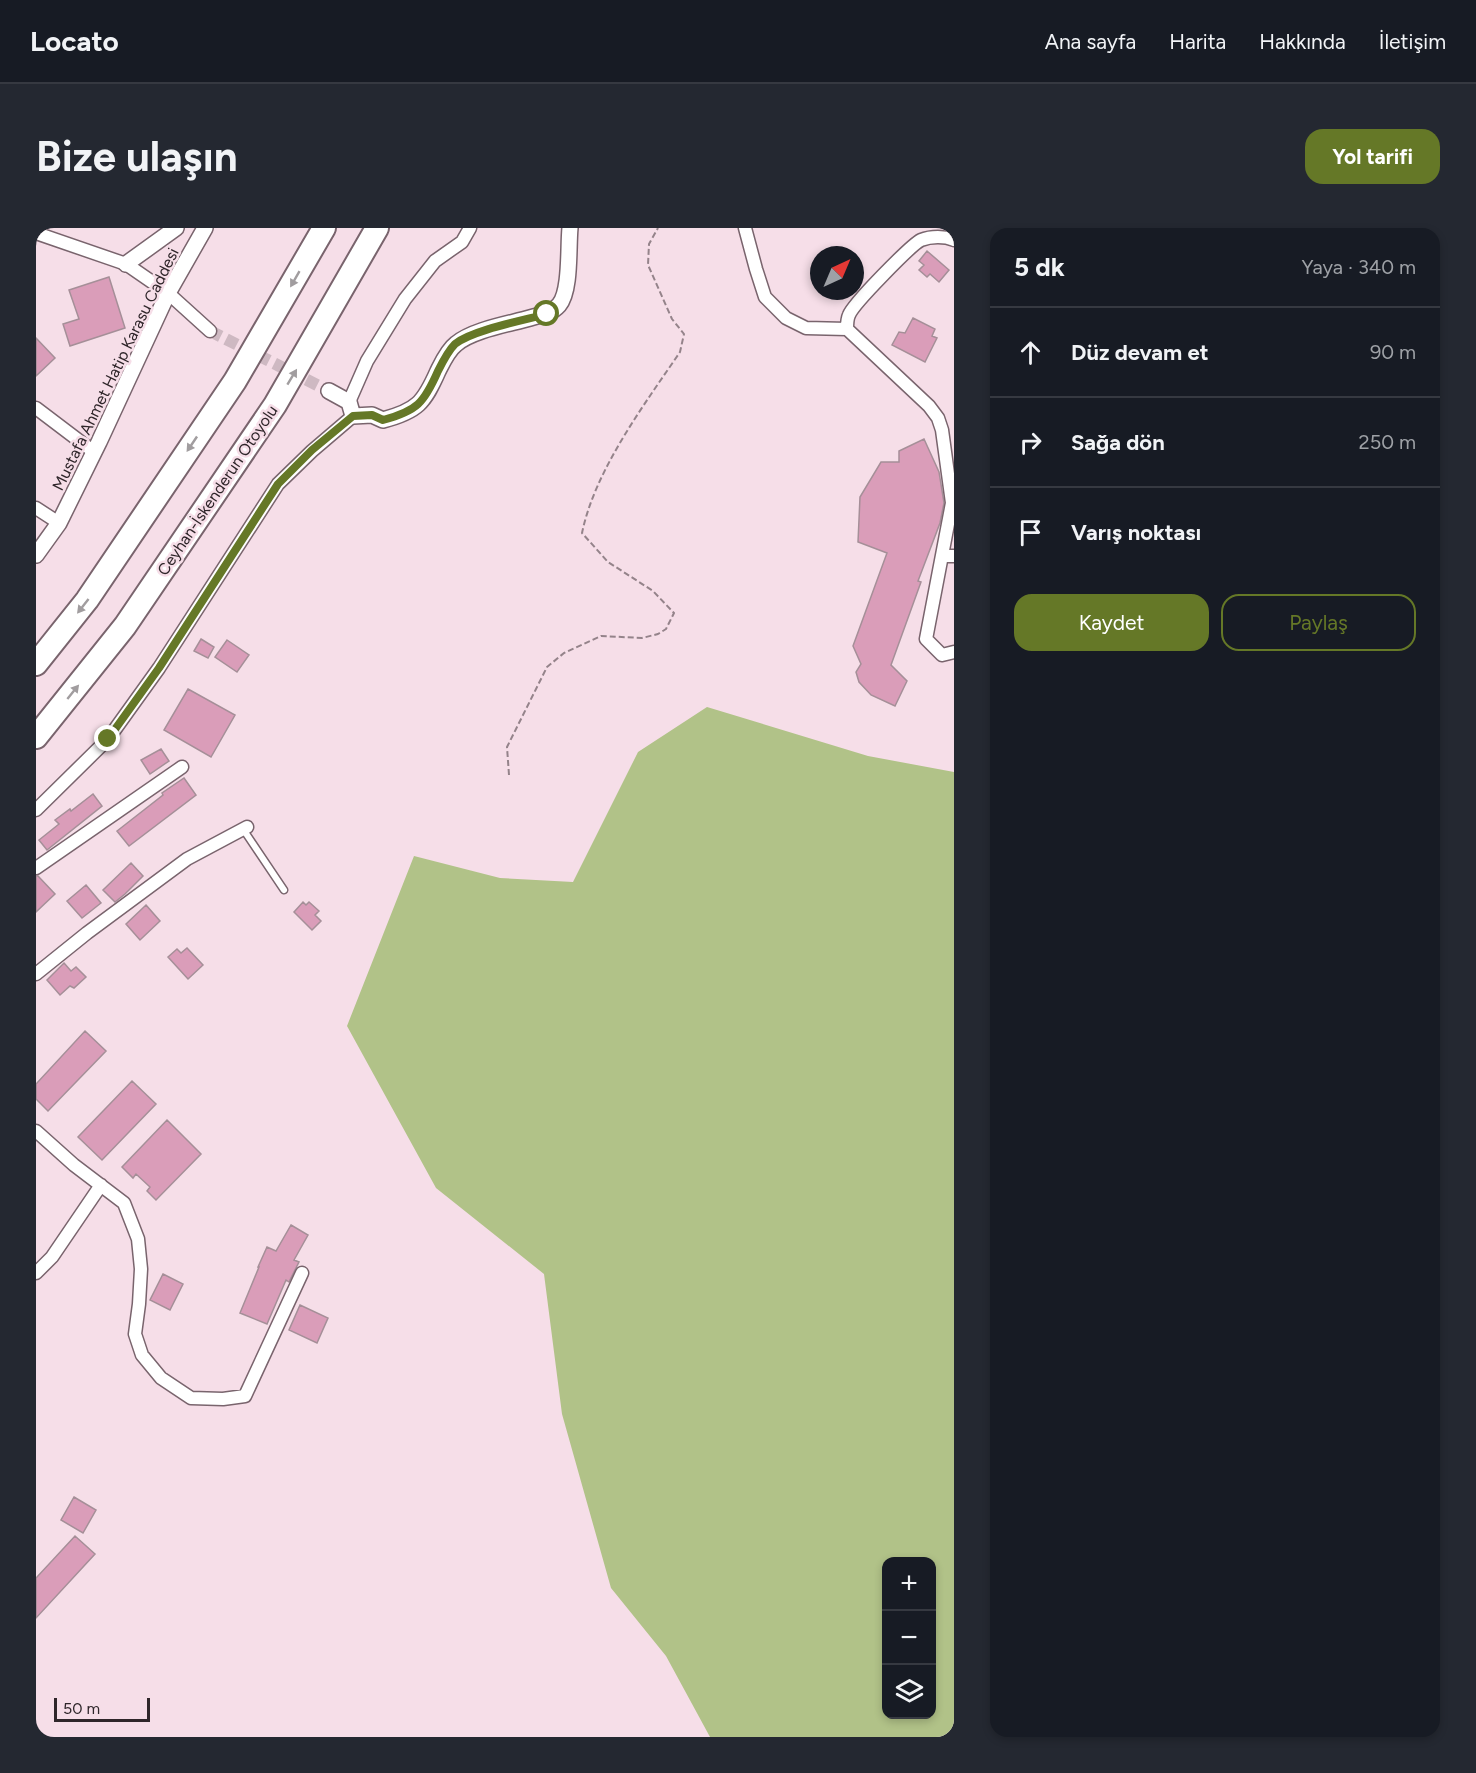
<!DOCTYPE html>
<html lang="tr">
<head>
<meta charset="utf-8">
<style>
  :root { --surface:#171b24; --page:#242831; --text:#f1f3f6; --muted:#9ea1a6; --line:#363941; --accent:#657827 }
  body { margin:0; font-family:Figtree,sans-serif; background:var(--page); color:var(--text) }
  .controls { position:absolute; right:18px; bottom:18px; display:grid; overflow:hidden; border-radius:12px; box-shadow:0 3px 9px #0003 }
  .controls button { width:54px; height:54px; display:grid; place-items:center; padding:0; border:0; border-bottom:2px solid var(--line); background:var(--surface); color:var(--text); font:30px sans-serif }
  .compass { position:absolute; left:774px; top:18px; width:54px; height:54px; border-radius:50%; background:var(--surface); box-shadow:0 3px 9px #0003; rotate:44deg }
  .scale { position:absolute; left:18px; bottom:15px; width:96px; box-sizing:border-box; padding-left:6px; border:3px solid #2f262a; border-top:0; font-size:16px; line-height:21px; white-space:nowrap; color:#2f262a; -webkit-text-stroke:4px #f6dee8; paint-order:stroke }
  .stop { position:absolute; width:18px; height:18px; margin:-14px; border:4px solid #657827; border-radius:50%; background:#fff }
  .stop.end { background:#657827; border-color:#fff; box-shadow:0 2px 6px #0008 }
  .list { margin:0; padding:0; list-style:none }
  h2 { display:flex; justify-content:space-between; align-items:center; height:78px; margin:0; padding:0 24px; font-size:26px }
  h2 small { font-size:20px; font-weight:400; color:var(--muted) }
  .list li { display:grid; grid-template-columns:39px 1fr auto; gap:18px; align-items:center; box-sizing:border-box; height:90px; padding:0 24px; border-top:2px solid var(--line) }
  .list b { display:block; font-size:22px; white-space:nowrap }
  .list em { font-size:20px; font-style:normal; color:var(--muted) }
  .actions { display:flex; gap:12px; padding:18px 24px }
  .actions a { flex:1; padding:14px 0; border:2px solid var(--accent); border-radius:18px; text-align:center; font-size:21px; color:var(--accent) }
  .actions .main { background:var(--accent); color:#fff }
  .icon { flex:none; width:33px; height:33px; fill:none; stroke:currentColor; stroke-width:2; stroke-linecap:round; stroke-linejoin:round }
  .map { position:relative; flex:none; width:918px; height:1509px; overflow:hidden; border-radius:18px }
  header { display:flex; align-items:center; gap:36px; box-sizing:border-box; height:84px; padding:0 30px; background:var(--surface); border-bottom:2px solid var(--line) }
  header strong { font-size:28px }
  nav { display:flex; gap:33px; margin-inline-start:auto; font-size:21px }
  .intro { display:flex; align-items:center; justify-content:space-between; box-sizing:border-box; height:144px; padding:0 36px }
  h1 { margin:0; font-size:42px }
  .button { padding:15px 27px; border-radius:18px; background:var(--accent); color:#fff; font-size:21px; font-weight:700 }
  main { display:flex; gap:36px; padding:0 36px }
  aside { flex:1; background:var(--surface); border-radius:18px; box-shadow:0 3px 9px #0003 }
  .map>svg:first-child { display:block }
  .green { fill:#b1c288; fill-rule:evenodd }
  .building { fill:#da9db9; stroke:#a58f98; stroke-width:1.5 }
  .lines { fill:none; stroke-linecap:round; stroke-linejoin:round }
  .minor-tunnel { stroke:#ceb9c2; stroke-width:12; stroke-dasharray:12 6; stroke-linecap:butt }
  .service-casing { stroke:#79646d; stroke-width:9 }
  .minor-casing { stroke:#79646d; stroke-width:15 }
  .tertiary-casing { stroke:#79646d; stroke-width:18 }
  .motorway-casing { stroke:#79646d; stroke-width:26 }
  .path { stroke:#94838a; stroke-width:2; stroke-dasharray:6 3; stroke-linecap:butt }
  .service { stroke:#fff; stroke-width:6 }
  .minor { stroke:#fff; stroke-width:12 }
  .tertiary { stroke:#fff; stroke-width:15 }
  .motorway { stroke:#fff; stroke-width:22 }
  .oneway { fill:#a19d9f }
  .route { stroke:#657827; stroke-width:8 }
  .labels { text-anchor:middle; stroke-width:5; stroke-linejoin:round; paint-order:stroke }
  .street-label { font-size:16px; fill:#2f262a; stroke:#f6dee8 }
</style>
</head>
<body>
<header>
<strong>Locato</strong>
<nav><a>Ana sayfa</a><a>Harita</a><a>Hakkında</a><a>İletişim</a></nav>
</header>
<div class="intro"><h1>Bize ulaşın</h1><a class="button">Yol tarifi</a></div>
<main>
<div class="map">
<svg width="918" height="1509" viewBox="0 0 918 1509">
  <rect width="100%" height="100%" fill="#f6dee8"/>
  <path class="green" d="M671,479L832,528L918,544V1509H674L630,1428L575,1360L526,1186L508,1046L400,960L311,798L378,628L464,650L537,654L602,524ZM850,1334H896V1486H850Z"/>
  <path class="building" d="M891,23L913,42L903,54L894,46L891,49L883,42L888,37L883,33Z
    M73,49L89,100L34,118L27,96L43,91L33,62Z
    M877,90L899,101L896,108L901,110L889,134L856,117L863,104L869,105Z
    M0,110L19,130L0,148Z
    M888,211L903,244L908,275L904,295L882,353L885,354L855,437L871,453L859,478L835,467L823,454L820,444L825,436L817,418L851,325L822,314L824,269L845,234H863V223Z
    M165,411L178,419L172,430L158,423Z
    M191,412L213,427L201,444L179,429Z
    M152,461L199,487L175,529L128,502Z
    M125,521L133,533L114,546L105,532Z
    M148,550L160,567L93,618L81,603L127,567L126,565Z
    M57,566L66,578L11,622L3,612L23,596L19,592L34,581L35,583Z
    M95,635L107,648L89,666L79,674L67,662Z
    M0,648H2L19,666L0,684Z
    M50,657L65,675L46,690L31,673Z
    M267,674L270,677L273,674L283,683L279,687L285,693L276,702L258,684Z
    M110,677L124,693L104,712L90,696Z
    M151,720L167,737L152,751L132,729L141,721L145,725Z
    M28,735L35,743L40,739L50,749L38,760L34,758L24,767L11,752Z
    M49,803L70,823L12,883L0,871V856Z
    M96,853L120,876L66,932L42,909Z
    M131,892L165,926L120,972L111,963L114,959L100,946L97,950L86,939Z
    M255,997L272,1007L258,1032L263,1034L253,1054L250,1052L231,1096L204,1085L223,1039H222L231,1019L240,1023Z
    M127,1046L147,1056L134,1082L114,1072Z
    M264,1077L292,1090L281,1115L253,1102Z
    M38,1269L60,1282L47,1305L25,1292Z
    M39,1308L59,1326L0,1390V1350Z"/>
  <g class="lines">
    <path class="minor-tunnel" d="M174,103L293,163"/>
    <defs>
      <path id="service" d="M207,601L248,662"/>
      <path id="minor" d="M709,0L720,41L729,69L750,90L770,100L811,101L893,178L902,190L906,202L916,275L890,411L906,427L918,424
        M0,5L90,36L132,65L174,103
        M811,101C811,97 811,91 813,87C817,76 875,17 885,12C895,8 909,8 918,12
        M313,174L331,133L369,71L399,33L426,14L434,0
        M0,180L58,224
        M0,280L23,295
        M906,328H918
        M0,582L72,511L123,440L242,256L276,223L317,188
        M0,640L146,539
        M0,746L51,705L151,631L211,599
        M0,903L38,937L88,975L102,1011L105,1041L103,1076L99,1106L106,1127L125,1150L155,1170L187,1171L209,1168L266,1045
        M0,1045L16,1029L65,957"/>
      <path id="tertiary" d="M90,36L140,0
        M293,163L313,174L317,188L336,187L347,192C381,183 388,175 402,143C406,135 412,122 420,116C436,102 473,96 494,90C504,87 515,86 523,77C535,63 532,19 534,0
        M0,327L23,295L63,214L132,65L169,0"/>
      <path id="motorway" d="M0,436L51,372L199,153L288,0
        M0,509L89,398L239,177L341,0"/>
    </defs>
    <use href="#service" class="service-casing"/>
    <use href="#minor" class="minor-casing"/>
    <use href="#tertiary" class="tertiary-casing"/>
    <use href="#motorway" class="motorway-casing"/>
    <path class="path" d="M473,547L471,519L511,439L528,425L565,408L606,410L622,406L630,401L638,385L617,363L572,334L546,305C559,242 608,177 644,124L648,106L636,91L612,37L613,16L622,0"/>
    <use href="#service" class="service"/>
    <use href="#minor" class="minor"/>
    <use href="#tertiary" class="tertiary"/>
    <use href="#motorway" class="motorway"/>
  </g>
  <defs><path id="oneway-solid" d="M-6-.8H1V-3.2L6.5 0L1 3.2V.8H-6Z" transform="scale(1.5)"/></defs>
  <g class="oneway">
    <use href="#oneway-solid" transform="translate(259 51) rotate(120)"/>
    <use href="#oneway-solid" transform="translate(256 149) rotate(-59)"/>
    <use href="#oneway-solid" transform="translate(156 216) rotate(124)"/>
    <use href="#oneway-solid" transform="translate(47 378) rotate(128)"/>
    <use href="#oneway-solid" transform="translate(37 464) rotate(-51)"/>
  </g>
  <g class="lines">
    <path class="route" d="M72,511L123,440L242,256L276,222L317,188L336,187L347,192C381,183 388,175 402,143C406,135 412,123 419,116C436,102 489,92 511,86"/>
  </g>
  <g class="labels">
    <g class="street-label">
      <text transform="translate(79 141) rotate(-64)" y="6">Mustafa Ahmet Hatip Karasu Caddesi</text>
      <text transform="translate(181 262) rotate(-56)" y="6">Ceyhan-İskenderun Otoyolu</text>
    </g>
  </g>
</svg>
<div class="controls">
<button>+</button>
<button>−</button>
<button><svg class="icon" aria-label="layers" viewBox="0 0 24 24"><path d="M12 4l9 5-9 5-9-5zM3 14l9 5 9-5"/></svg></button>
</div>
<svg class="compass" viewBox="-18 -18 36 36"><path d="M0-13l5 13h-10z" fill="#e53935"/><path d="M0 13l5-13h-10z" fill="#9ea1a6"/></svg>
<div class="scale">50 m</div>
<div class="stop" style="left:511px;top:86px"></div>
<div class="stop end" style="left:72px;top:511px"></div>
</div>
<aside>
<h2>5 dk<small>Yaya · 340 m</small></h2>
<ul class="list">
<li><svg class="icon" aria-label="ahead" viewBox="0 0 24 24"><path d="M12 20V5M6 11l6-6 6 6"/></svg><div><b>Düz devam et</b></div><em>90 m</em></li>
<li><svg class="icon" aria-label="right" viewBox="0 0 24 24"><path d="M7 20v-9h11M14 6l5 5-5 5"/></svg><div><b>Sağa dön</b></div><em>250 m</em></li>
<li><svg class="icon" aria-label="arrive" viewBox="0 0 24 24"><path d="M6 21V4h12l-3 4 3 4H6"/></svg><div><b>Varış noktası</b></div></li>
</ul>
<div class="actions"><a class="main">Kaydet</a><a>Paylaş</a></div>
</aside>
</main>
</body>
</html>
